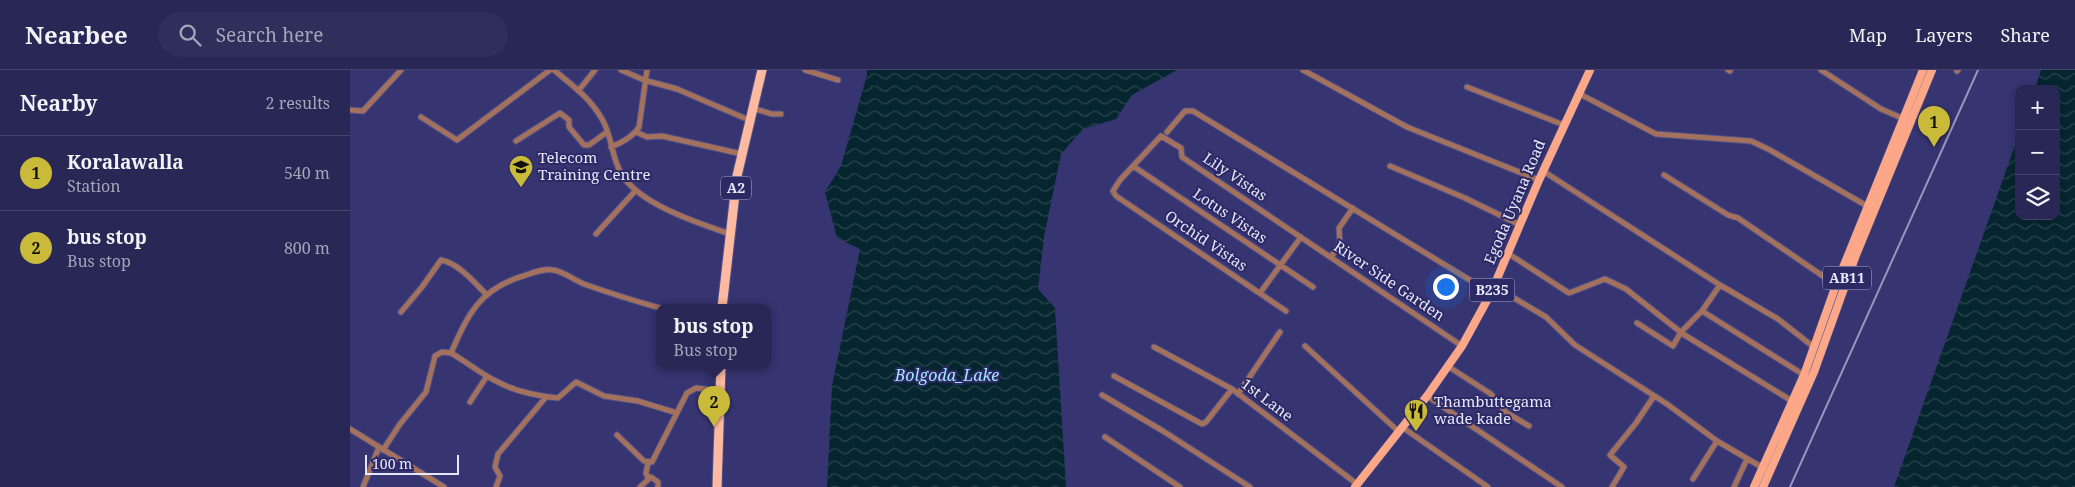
<!DOCTYPE html>
<html lang="en">
<head>
<meta charset="utf-8">
<style>
  :root { --surface:#282755; --page:#302f5b; --text:#f1f3f6; --muted:#a5a5b9; --line:#44446c; --accent:#caba3a }
  body { margin:0; font-family:"Noto Serif",serif; background:var(--page); color:var(--text) }
  .controls { position:absolute; right:15px; top:15px; display:grid; overflow:hidden; border-radius:10px; box-shadow:0 2px 8px #0003 }
  .controls button { width:45px; height:45px; display:grid; place-items:center; padding:0; border:0; border-bottom:1px solid var(--line); background:var(--surface); color:var(--text); font:25px sans-serif }
  .scale { position:absolute; left:15px; bottom:12px; width:94px; box-sizing:border-box; padding-left:5px; border:2px solid #e5e7fd; border-top:0; font-size:14px; line-height:18px; white-space:nowrap; color:#e5e7fd; -webkit-text-stroke:4px #2d2965; paint-order:stroke }
  .you { position:absolute; left:1095px; top:216px; width:18px; height:18px; margin:-12px; border:4px solid #fff; border-radius:50%; background:#1a73e8; box-shadow:0 0 0 8px #1a73e833 }
  .badge { display:grid; place-items:center; width:32px; height:32px; border-radius:50%; background:var(--accent); color:#111; font-size:16px; font-weight:700 }
  .pin { position:absolute; translate:-50% -41px; filter:drop-shadow(0 1px 2px #0008) }
  .pin::after { content:''; position:absolute; top:26px; width:18px; height:15px; background:inherit; clip-path:polygon(0 0,100% 0,50% 100%) }
  .popup { position:absolute; left:306px; top:234px; width:115px; height:65px; box-sizing:border-box; display:grid; place-content:center; border-radius:10px; background:var(--surface); filter:drop-shadow(0 1px 4px #0005); font-size:16px; white-space:nowrap; color:var(--muted) }
  .popup b { font-size:19px; color:var(--text) }
  .popup::after { content:''; position:absolute; left:50%; top:100%; margin-left:-10px; border:10px solid transparent; border-top-color:var(--surface) }
  .list { margin:0; padding:0; list-style:none }
  h2 { display:flex; justify-content:space-between; align-items:center; height:65px; margin:0; padding:0 20px; font-size:21px }
  h2 small { font-size:16px; font-weight:400; color:var(--muted) }
  .list li { display:grid; grid-template-columns:32px 1fr auto; gap:15px; align-items:center; box-sizing:border-box; height:75px; padding:0 20px; border-top:1px solid var(--line) }
  .list b { display:block; font-size:19px; white-space:nowrap }
  .list p { margin:0; font-size:16px; white-space:nowrap; color:var(--muted) }
  .list em { font-size:16px; font-style:normal; color:var(--muted) }
  .icon { flex:none; width:28px; height:28px; fill:none; stroke:currentColor; stroke-width:2; stroke-linecap:round; stroke-linejoin:round }
  .map { position:relative; flex:none; width:1725px; height:417px; overflow:hidden }
  header { display:flex; align-items:center; gap:30px; box-sizing:border-box; height:70px; padding:0 25px; background:var(--surface); border-bottom:1px solid var(--line) }
  header strong { font-size:24px }
  nav { display:flex; gap:28px; margin-inline-start:auto; font-size:18px }
  .search { width:350px; height:45px; background:var(--page); display:flex; align-items:center; gap:12px; box-sizing:border-box; padding:0 18px; border-radius:28px; color:var(--muted); font-size:19px }
  main { display:flex }
  aside { flex:1; background:var(--surface) }
  .map>svg:first-child { display:block }
  .water { fill:url(#water-waves) }
  .lines { fill:none; stroke-linecap:round; stroke-linejoin:round }
  .minor-casing { stroke:#525187; stroke-width:7 }
  .primary-casing { stroke:#525187; stroke-width:9 }
  .trunk-casing { stroke:#525187; stroke-width:11 }
  .minor { stroke:#a4715d; stroke-width:5 }
  .primary { stroke:#fca888; stroke-width:8 }
  .trunk { stroke:#febaa0; stroke-width:9 }
  .rail { stroke:#9696be; stroke-width:2 }
  .labels { text-anchor:middle; stroke-width:4; stroke-linejoin:round; paint-order:stroke }
  .shield { fill:#2d2965; stroke:#aeaecf; stroke-width:1 }
  .shield-label { font-size:14px; font-weight:bold; fill:#e5e7fd }
  .poi-label { font-size:15px; fill:#e5e7fd; stroke:#2d2965; text-anchor:start }
  .street-label { font-size:15px; fill:#e5e7fd; stroke:#2d2965 }
  .water-label { font-size:16px; font-style:italic; fill:#9fe6fe; stroke:#2d2965 }
</style>
</head>
<body>
<header>
<strong>Nearbee</strong>
<div class="search"><svg class="icon" aria-label="search" viewBox="0 0 24 24"><circle cx="10" cy="10" r="6"/><path d="M15 15l6 6"/></svg>Search here</div>
<nav><a>Map</a><a>Layers</a><a>Share</a></nav>
</header>
<main>
<aside>
<h2>Nearby<small>2 results</small></h2>
<ul class="list">
<li><span class="badge">1</span><div><b>Koralawalla</b><p>Station</p></div><em>540 m</em></li>
<li><span class="badge">2</span><div><b>bus stop</b><p>Bus stop</p></div><em>800 m</em></li>
</ul>
</aside>
<div class="map">
<svg width="1725" height="417" viewBox="0 0 1725 417">
  <defs>
    <pattern id="water-waves" width="16" height="10" patternUnits="userSpaceOnUse" patternTransform="scale(1.25)"><rect width="16" height="10" fill="#06262f"/><path d="M0 5q4-4 8 0t8 0" fill="none" stroke="#2a464e"/></pattern>
  </defs>
  <rect width="100%" height="100%" fill="#363471"/>
  <path class="water" d="M517,0H827L782,25L766,49L733,59L711,84L694,167L688,219L705,238L716,417H477L482,316L510,179L487,168L475,122L491,96L517,5Z
    M1691,0H1725V417H1544L1669,64V146H1706V19H1685Z"/>
  <g class="lines">
    <defs>
      <path id="minor" d="M204,0C221,14 241,29 252,49C262,65 261,86 271,103C288,134 348,153 380,164
        M271,0L294,10L327,19L399,50
        M455,0L488,10
        M953,0L1057,57L1189,110
        M1378,0L1380,1
        M1471,0L1531,39L1552,48
        M1607,1L1608,0
        M1117,17L1214,55
        M229,20L245,0
        M1228,23L1306,64L1401,71L1420,80L1517,136
        M402,38L422,44H431
        M0,40L13,41L51,0
        M71,47L107,70L200,0
        M286,62L297,67L312,66L392,84
        M817,62L835,41H843L1141,223
        M166,71L210,43L219,50V57L234,75H239L257,62
        M261,77C271,73 283,67 289,57L297,0
        M783,96L963,217
        M1040,96L1115,128L1170,155
        M1193,101L1370,215L1428,249L1465,278
        M1314,105L1378,145L1388,148L1486,215
        M246,164L286,120
        M1159,184L1219,223L1255,209L1276,219L1333,264L1442,331
        M981,187L990,174L989,158L1003,138
        M1144,216L1196,247L1225,275L1317,334L1367,371L1415,399
        M910,223L951,167
        M936,241L766,126L763,121L770,110L811,66L831,78L832,87L1112,276
        M1352,241L1454,305
        M51,242L72,217L91,190C108,193 124,212 136,224
        M1287,253L1323,276L1331,262L1352,241L1370,215
        M955,276L1048,361
        M804,277L882,319L1007,414
        M101,283C117,292 132,305 148,312C166,322 188,326 208,328L226,312L254,326L288,331L327,343
        M1099,297L1141,324L1157,343L1179,356
        M764,306L852,354L856,352L882,319
        M888,324L930,262
        M752,325L813,361L900,417
        M1077,326L1212,417
        M120,332L137,306
        M1052,357L1138,417
        M0,359L94,417
        M267,365L294,391L302,392L337,323L346,318L370,321
        M755,367L830,417
        M33,380L50,354L76,322L85,286L92,282L101,283C118,244 130,219 173,206C183,203 193,198 203,200C213,201 224,210 234,214C259,223 285,231 310,238
        M298,408L296,403L298,393
        M1343,409L1367,371
        M13,417L29,377
        M146,417L150,406L145,397L148,384L196,327
        M290,417L301,407L308,412V417
        M1262,417L1274,397L1260,385L1286,353L1304,326
        M1384,417L1397,389"/>
      <path id="primary" d="M1005,417L1077,326L1112,276L1141,223L1189,110L1240,0
        M1404,417L1454,305L1486,215L1573,0
        M1413,417L1464,302L1506,185L1582,0"/>
      <path id="trunk" d="M372,238L387,106L412,0
        M367,417L371,296"/>
    </defs>
    <use href="#minor" class="minor-casing"/>
    <use href="#primary" class="primary-casing"/>
    <use href="#trunk" class="trunk-casing"/>
    <use href="#minor" class="minor"/>
    <use href="#primary" class="primary"/>
    <use href="#trunk" class="trunk"/>
    <path class="rail" d="M1440,417L1628,0"/>
  </g>
  <defs>
    <symbol id="school-pin" viewBox="-11 -11 22 30"><path d="M0 17L-7.5 6A9.5 9.5 0 1 1 7.5 6Z" fill="#caba3a" stroke="#2d2965"/><path d="M0-5L7-2L0 1L-7-2ZM-4 1L0 2.5L4 1V4Q0 6-4 4Z" fill="#111"/></symbol>
    <symbol id="restaurant-pin" viewBox="-11 -11 22 30"><path d="M0 17L-7.5 6A9.5 9.5 0 1 1 7.5 6Z" fill="#caba3a" stroke="#2d2965"/><path d="M-5-6h1v4h1v-4h1v4h1v-4h1v5L-1.5 .5V6h-2V.5L-5-1ZM5-6V6H3V1.5H1.5Q1.5-4 5-6Z" fill="#111"/></symbol>
  </defs>
  <g fill-rule="evenodd">
    <use href="#school-pin" x="157" y="83" width="28" height="38"/>
    <use href="#restaurant-pin" x="1052" y="327" width="28" height="38"/>
  </g>
  <g class="labels">
    <g class="shield">
      <rect x="371" y="106.5" width="30" height="23" rx="4"/>
      <rect x="1473" y="196.5" width="48" height="23" rx="4"/>
      <rect x="1119.5" y="208.5" width="45" height="23" rx="4"/>
    </g>
    <g class="shield-label">
      <text x="386" y="123">A2</text>
      <text x="1497" y="213">AB11</text>
      <text x="1142" y="225">B235</text>
    </g>
    <g class="poi-label">
      <text x="188" y="93">Telecom<tspan x="188" dy="17">Training Centre</tspan></text>
      <text x="1084" y="337">Thambuttegama<tspan x="1084" dy="17">wade kade</tspan></text>
    </g>
    <g class="street-label">
      <text transform="translate(885 107) rotate(34)" y="5">Lily Vistas</text>
      <text transform="translate(1165 132) rotate(-67)" y="5">Egoda Uyana Road</text>
      <text transform="translate(880 146) rotate(34)" y="5">Lotus Vistas</text>
      <text transform="translate(856 171) rotate(34)" y="5">Orchid Vistas</text>
      <text transform="translate(1039 211) rotate(34)" y="5">River Side Garden</text>
      <text transform="translate(917 330) rotate(37)" y="5">1st Lane</text>
    </g>
    <g class="water-label">
      <text x="597" y="311">Bolgoda_Lake</text>
    </g>
  </g>
</svg>
<div class="controls">
<button>+</button>
<button>−</button>
<button><svg class="icon" aria-label="layers" viewBox="0 0 24 24"><path d="M12 4l9 5-9 5-9-5zM3 14l9 5 9-5"/></svg></button>
</div>
<div class="scale">100 m</div>
<div class="you"></div>
<div class="pin badge" style="left:1584px;top:77px">1</div>
<div class="pin badge" style="left:364px;top:357px">2</div>
<div class="popup"><b>bus stop</b>Bus stop</div>
</div>
</main>
</body>
</html>
